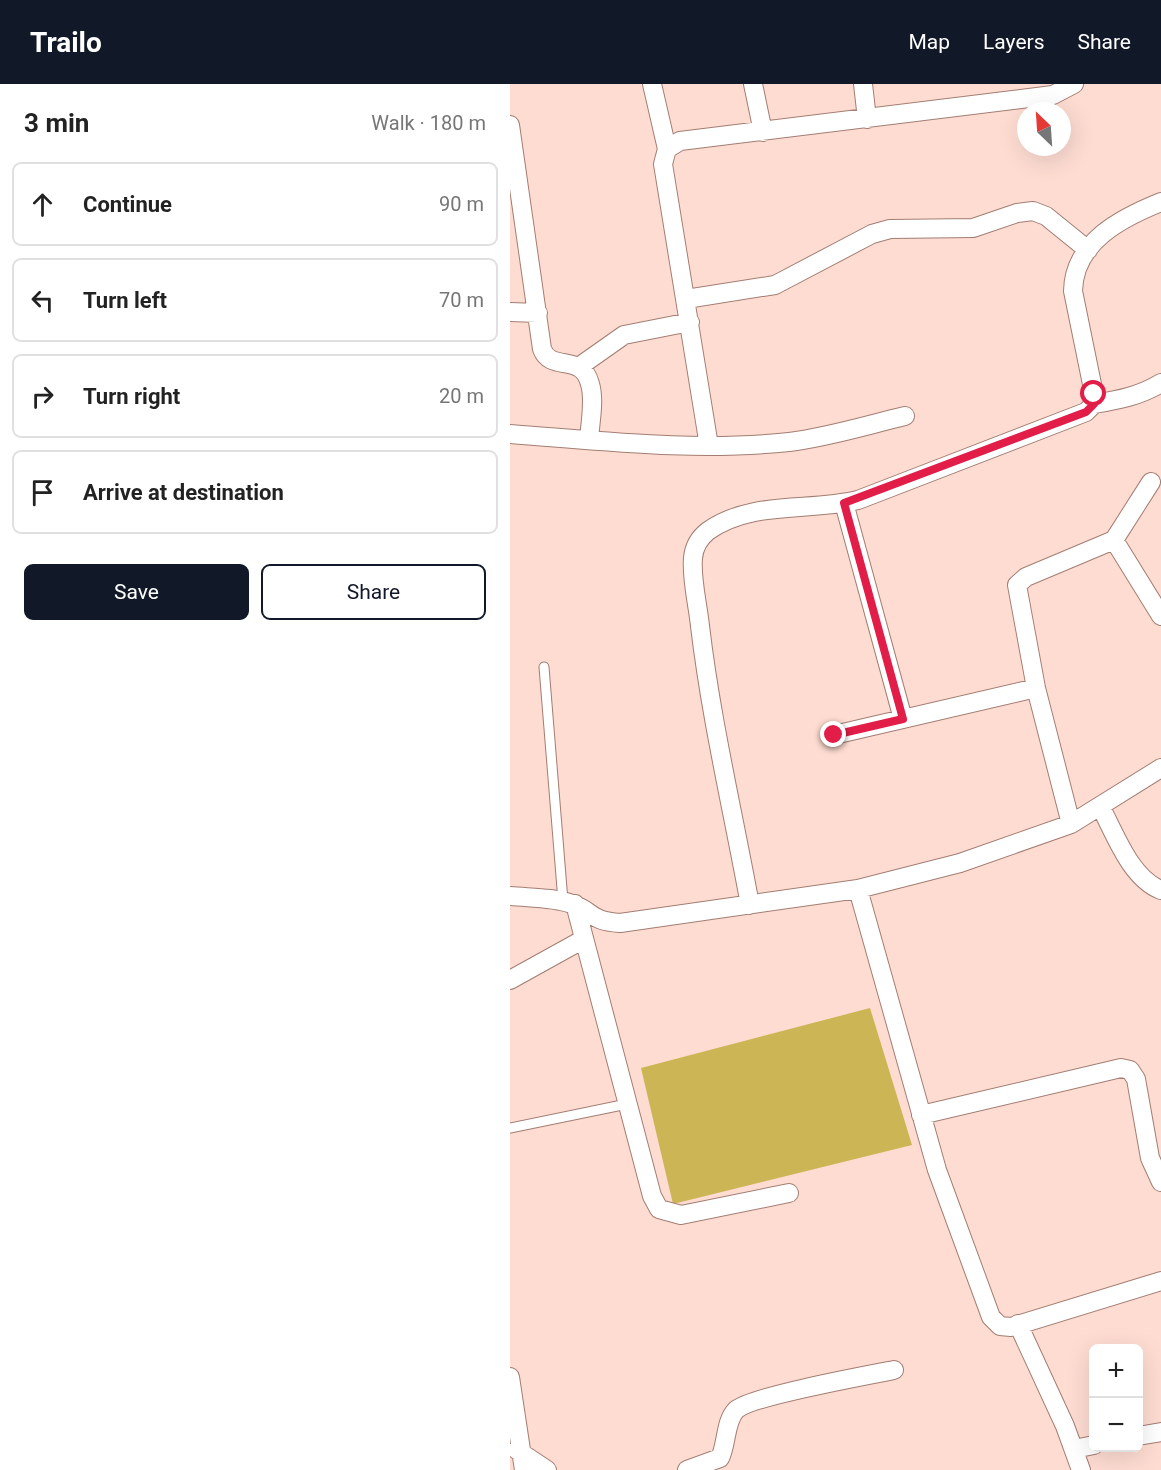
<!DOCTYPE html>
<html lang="en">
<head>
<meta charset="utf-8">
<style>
  :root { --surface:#fff; --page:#f6f6f6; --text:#222; --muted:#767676; --line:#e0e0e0; --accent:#111827 }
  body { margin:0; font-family:Roboto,sans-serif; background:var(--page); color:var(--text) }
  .controls { position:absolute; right:18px; bottom:18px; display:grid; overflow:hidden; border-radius:9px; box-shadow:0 6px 24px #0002 }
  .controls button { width:54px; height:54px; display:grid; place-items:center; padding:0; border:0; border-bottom:2px solid var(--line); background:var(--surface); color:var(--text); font:30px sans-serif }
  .compass { position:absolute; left:507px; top:18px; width:54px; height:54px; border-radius:50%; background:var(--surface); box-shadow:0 6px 24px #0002; rotate:335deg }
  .stop { position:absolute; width:18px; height:18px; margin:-14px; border:4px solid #e11d48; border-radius:50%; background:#fff }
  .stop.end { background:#e11d48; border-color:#fff; box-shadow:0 2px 6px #0008 }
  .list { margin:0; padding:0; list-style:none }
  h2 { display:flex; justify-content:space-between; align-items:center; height:78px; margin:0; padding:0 24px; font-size:26px }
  h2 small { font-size:20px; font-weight:400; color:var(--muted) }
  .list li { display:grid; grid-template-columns:39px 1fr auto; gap:18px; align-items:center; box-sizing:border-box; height:84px; margin:0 12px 12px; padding:0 12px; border:2px solid var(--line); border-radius:9px }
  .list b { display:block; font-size:22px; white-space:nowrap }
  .list em { font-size:20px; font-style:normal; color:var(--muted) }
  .actions { display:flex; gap:12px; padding:18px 24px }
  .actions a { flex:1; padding:14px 0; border:2px solid var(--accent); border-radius:9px; text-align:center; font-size:21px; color:var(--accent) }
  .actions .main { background:var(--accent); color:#fff }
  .icon { flex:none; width:33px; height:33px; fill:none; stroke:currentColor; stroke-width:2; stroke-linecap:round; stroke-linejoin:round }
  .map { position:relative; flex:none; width:651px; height:1386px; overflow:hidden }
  header { display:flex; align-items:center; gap:36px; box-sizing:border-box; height:84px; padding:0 30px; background:var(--accent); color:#fff }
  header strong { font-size:28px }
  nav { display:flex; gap:33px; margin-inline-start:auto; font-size:21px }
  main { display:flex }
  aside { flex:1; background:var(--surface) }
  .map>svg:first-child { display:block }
  .green { fill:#ccb555 }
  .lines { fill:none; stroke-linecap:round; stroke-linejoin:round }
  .lane-casing { stroke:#a37d72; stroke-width:11 }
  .street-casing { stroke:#a37d72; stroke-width:20 }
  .lane { stroke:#fff; stroke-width:9 }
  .street { stroke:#fff; stroke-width:18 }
  .route { stroke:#e11d48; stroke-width:8 }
</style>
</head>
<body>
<header>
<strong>Trailo</strong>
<nav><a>Map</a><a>Layers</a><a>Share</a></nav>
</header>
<main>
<aside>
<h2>3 min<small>Walk · 180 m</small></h2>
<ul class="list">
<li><svg class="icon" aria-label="ahead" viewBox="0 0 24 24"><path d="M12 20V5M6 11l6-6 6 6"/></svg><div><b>Continue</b></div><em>90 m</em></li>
<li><svg class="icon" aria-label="left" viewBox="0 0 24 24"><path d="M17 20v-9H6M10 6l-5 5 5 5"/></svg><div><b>Turn left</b></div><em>70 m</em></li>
<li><svg class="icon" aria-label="right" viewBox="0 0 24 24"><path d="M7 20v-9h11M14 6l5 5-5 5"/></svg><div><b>Turn right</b></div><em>20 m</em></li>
<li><svg class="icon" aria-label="arrive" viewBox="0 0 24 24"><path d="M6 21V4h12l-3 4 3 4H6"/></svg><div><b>Arrive at destination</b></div></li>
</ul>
<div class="actions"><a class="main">Save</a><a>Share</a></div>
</aside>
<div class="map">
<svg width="651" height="1386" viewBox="0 0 651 1386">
  <rect width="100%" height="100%" fill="#fedcd2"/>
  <path class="green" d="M360,924L402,1061L163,1120L131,984Z"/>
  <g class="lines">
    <defs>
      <path id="lane" d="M34,583L53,817
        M0,1044L117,1020"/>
      <path id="street" d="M142,0L157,65
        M243,0L253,48
        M353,0L357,35
        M0,41L32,265C41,289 72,268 80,300C85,316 80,339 79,356
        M176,215L265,201L362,150L380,145L463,144L507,129L523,127L536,132L578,166
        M0,228L28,229
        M70,282L114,251L180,238
        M584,320C608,316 630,312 651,299
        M0,350C93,357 186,368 279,358C319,353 357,341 395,332
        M199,362L153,80L157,65L170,57L543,11L564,0
        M334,419L393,635
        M604,456L651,532
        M324,651L526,604
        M590,722C605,749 620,794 651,806
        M561,740L526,604L507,501L516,493L604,456L641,398
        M348,805L427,1086L481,1233L490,1242L501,1243L651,1197
        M0,812C20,814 43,813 62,820C85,828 79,837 110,839L348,805L450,779L561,740L651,684
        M65,820L142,1112L149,1125L171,1131L279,1109
        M240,821C223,728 201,635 190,542C188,521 181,495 183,474C184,463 189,454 198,447C242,416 298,428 348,416L576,328L584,320V310L563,207C564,158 611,134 651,118
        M0,896L74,855
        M411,1031L611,984L620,986L626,995L640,1074L651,1098
        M508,1240L555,1342L571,1386
        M0,1293L14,1386
        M628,1352L651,1348
        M564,1365L584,1361
        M7,1366L37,1386
        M177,1386L210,1374C217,1360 215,1337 226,1326C239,1313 358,1291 384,1286"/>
    </defs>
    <use href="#lane" class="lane-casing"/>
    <use href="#street" class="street-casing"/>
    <use href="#lane" class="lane"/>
    <use href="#street" class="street"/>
  </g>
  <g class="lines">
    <path class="route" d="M324,651L393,635L334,419L576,328L584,320V310"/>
  </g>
</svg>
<div class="controls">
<button>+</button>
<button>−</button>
</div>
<svg class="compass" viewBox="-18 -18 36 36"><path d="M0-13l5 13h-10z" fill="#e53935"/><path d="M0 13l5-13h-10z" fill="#767676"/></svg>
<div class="stop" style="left:584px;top:310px"></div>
<div class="stop end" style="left:324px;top:651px"></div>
</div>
</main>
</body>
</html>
